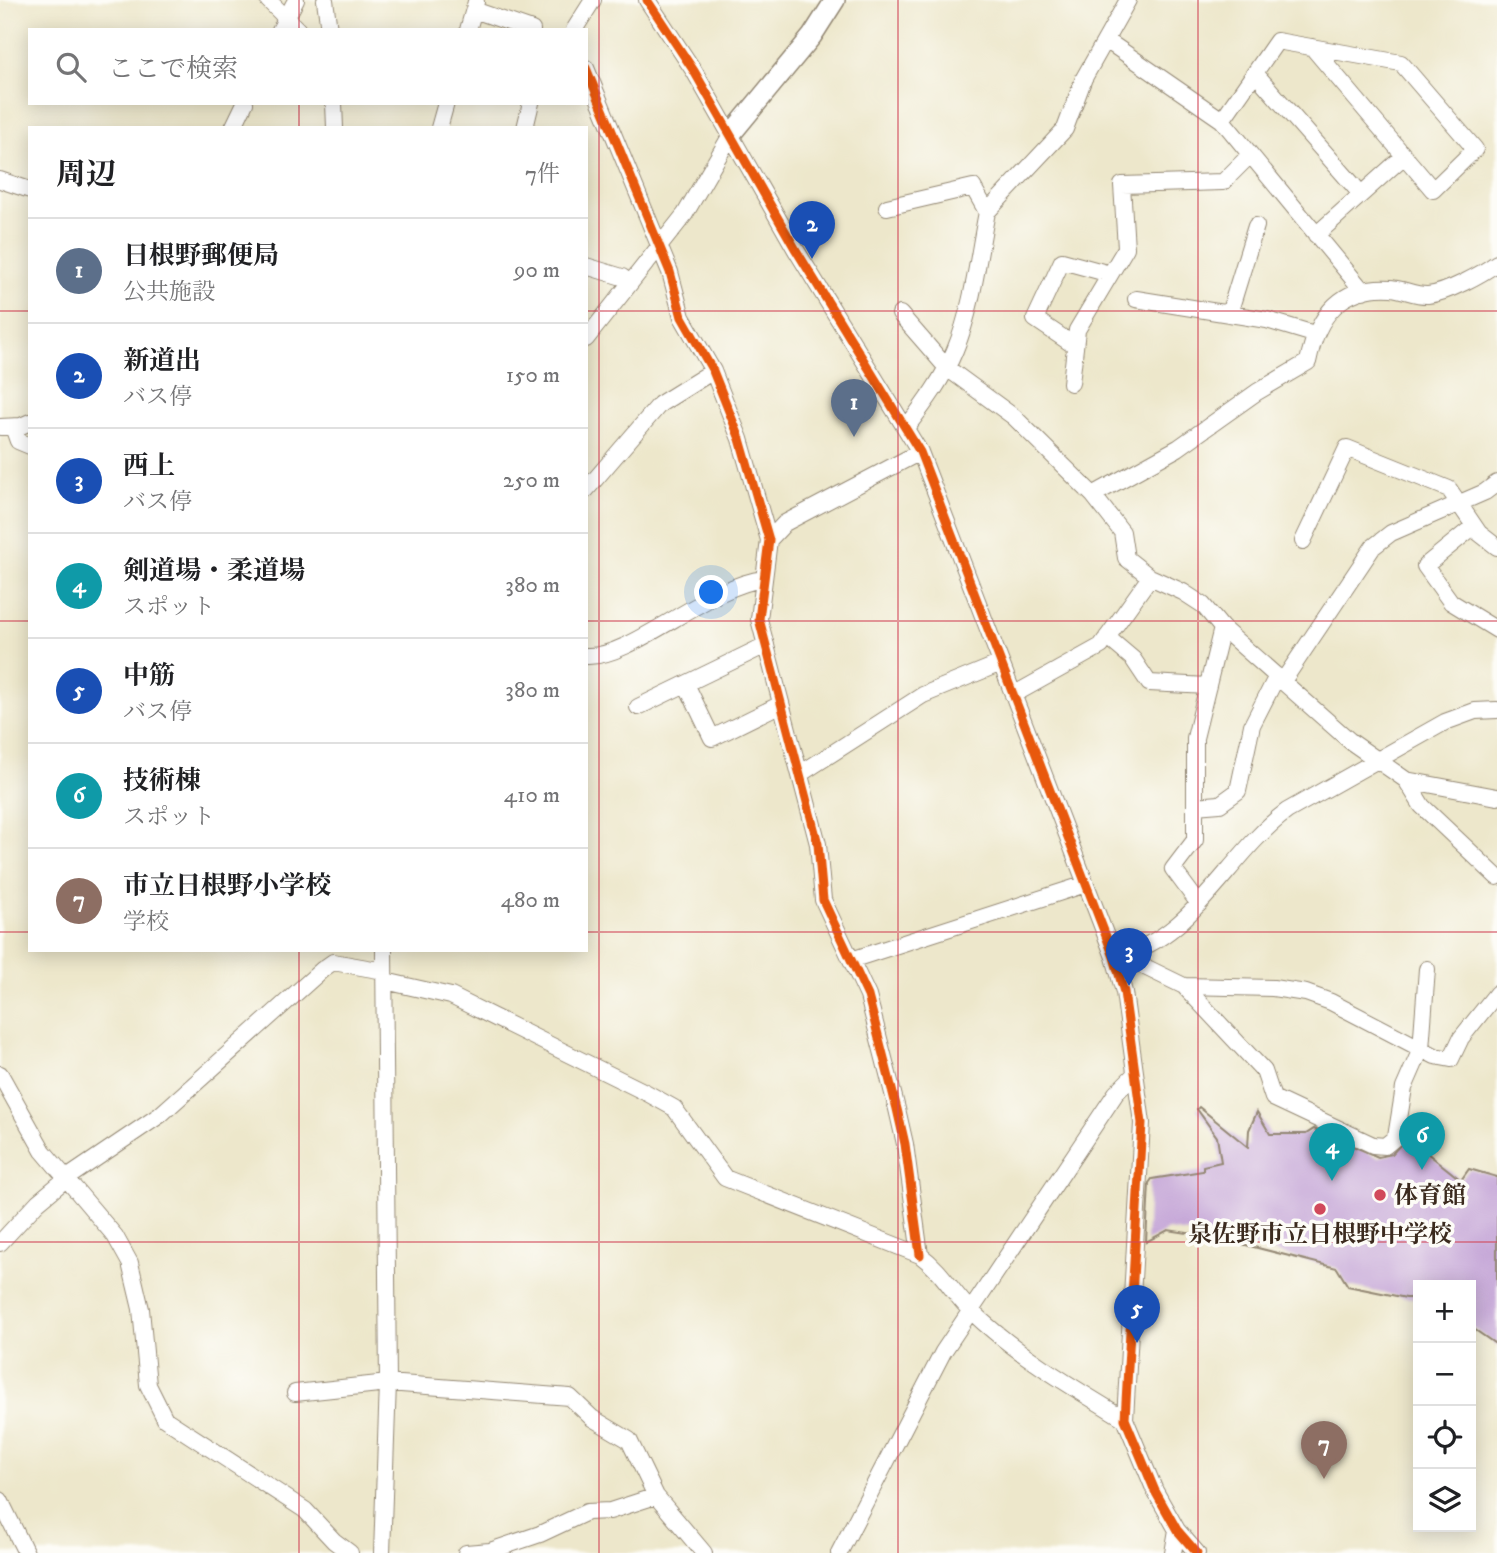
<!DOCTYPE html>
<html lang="ja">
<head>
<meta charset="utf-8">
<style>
  :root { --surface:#fff; --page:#f2f2f2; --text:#202124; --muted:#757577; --line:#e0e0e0; --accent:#2563eb }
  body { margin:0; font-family:"IM FELL DW Pica","Noto Serif JP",serif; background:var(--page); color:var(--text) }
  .controls { position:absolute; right:21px; bottom:21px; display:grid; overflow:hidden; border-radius:0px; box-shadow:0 4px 18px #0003 }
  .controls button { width:63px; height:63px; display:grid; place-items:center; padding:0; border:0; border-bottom:2px solid var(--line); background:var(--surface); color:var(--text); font:35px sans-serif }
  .you { position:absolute; left:712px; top:593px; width:24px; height:24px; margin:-18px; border:5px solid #fff; border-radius:50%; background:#1a73e8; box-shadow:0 0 0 10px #1a73e833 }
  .badge { display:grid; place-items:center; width:46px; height:46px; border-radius:50%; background:var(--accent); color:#fff; font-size:23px; font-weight:700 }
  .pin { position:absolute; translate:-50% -58px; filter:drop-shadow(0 2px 4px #0008) }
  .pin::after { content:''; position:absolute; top:37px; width:24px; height:21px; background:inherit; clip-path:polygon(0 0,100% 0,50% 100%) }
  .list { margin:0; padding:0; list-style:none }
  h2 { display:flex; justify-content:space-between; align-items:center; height:91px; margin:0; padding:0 28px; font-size:30px }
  h2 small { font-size:23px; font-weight:400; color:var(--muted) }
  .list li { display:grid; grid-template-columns:46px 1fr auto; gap:21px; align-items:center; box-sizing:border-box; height:105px; padding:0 28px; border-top:2px solid var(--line) }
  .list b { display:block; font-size:26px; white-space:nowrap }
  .list p { margin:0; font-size:23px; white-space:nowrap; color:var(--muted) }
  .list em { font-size:23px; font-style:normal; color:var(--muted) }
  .icon { flex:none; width:38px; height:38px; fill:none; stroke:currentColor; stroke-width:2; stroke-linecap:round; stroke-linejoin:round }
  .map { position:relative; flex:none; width:1497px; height:1553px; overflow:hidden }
  .search { position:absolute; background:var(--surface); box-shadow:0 4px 18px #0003; left:28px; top:28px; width:560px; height:77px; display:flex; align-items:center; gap:18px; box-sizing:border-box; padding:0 24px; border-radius:0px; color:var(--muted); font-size:26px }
  .panel { position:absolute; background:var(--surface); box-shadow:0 4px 18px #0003; left:28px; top:126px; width:560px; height:826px; border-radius:0px }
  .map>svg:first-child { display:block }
  .building { fill:#c4a5d7 }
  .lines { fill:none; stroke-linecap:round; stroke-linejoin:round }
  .minor-casing { stroke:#948874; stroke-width:18 }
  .tertiary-casing { stroke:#948874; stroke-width:22 }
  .minor { stroke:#fff; stroke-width:16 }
  .tertiary { stroke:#fff; stroke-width:19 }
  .cycleway-casing { stroke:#fdfcf7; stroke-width:13 }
  .cycleway { stroke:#e8590c; stroke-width:9 }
  .grid { fill:none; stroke:#d1495b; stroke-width:2; stroke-opacity:0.55 }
  .poi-dot { fill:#d1495b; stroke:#fdfcf7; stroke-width:2.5 }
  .labels { text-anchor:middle; stroke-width:7; stroke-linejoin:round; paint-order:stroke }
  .poi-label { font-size:24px; font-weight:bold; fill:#3b2a1e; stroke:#fdfcf7; text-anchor:start }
</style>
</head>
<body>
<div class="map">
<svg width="1497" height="1553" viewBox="0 0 1497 1553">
  <rect width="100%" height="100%" fill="#fdfcf7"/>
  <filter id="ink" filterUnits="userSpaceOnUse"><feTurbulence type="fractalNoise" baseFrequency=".0143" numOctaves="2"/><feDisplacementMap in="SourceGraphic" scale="14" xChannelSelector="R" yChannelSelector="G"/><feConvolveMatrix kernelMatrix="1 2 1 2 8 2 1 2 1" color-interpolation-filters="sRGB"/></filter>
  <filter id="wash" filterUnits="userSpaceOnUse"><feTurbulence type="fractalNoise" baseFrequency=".00686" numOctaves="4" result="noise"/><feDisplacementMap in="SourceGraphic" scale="28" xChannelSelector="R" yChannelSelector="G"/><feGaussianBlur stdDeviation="1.57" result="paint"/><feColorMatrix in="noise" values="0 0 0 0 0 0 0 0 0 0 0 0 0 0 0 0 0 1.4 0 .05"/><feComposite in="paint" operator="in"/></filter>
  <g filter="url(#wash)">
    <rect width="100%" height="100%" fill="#ede7cb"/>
    <g id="blocks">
      <path class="building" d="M1199,1107L1248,1147L1249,1130L1257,1112L1270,1134H1306L1314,1129L1378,1157L1392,1154L1407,1137L1461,1180L1469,1169L1497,1177V1345L1471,1327V1285H1418V1298H1406L1348,1286L1337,1268L1214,1237L1168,1230L1146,1242L1149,1183L1152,1179L1203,1171V1166L1221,1162L1217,1137L1197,1109Z"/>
    </g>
  </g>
  <g filter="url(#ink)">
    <use href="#blocks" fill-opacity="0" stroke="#948874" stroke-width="2"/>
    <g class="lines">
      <defs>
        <path id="minor" d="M268,0L298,30
          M325,0L329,30
          M647,0L694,71L796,250L920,452L1114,957L1124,992L1142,1123L1125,1419L1155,1491L1177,1530L1197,1553
          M474,10L532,30
          M280,30L296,0
          M468,30L476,2
          M574,30L593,0
          M1106,40L1222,120L1363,291
          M586,68L670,272L682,317L713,371L740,439L769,540L759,619L818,844L823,900L868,996L897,1109L905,1144L920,1255
          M1255,73L1361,194
          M334,103L335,128
          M1222,120L1277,41L1401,63L1475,149L1433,190L1312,47
          M233,128L245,103
          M439,128L446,103
          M525,128L531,103
          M0,180L30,190
          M887,207L973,187L987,212L1065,129L1084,78L1128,0
          M1316,235L1404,156
          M586,266L622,277L629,282
          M1136,299L1267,320L1314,334
          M900,314L947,368L1014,417L1093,495L1178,448L1257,392L1308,362C1317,317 1340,285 1391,288C1403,289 1417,296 1428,295C1447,293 1482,274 1497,263
          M1229,314L1256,226
          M586,339L685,214L732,133
          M1075,346L1035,319L1062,261L1110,274
          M1071,383L1077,330L1126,248L1122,185L1223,182L1250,155
          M0,427L21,426L30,422
          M13,427L18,441L30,446
          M906,428C925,403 943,379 955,350C973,307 978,257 987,212
          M586,490L660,404L713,371
          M1093,495L1122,532L1126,558L1150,577L1183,592L1203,605L1222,628L1350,741L1406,780L1422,806L1497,877
          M1474,526L1425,566L1451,602L1497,630
          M769,540L785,523L920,452
          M1303,541L1347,448L1449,489L1479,533L1497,547
          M1107,637L1133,659L1149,683L1208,686
          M586,656C631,659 708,585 764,579
          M1283,681L1373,547L1391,533L1485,492L1497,483
          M686,684L712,738L781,704
          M1013,695L1101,646L1150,577
          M638,707L766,645
          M800,774L923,695L1001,663
          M1406,780L1497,797
          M1195,806L1220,804L1238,791L1252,725L1277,676
          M1199,904L1173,869L1195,840V738L1222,628
          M1128,954L1147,968L1184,986L1273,988L1306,993L1331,1002L1435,1056L1451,1059L1461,1038L1497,993
          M1114,957C1193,941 1227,855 1287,811L1445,722L1475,711L1497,710
          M851,960L1086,884
          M385,981L451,996L647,1093L674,1108L725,1178L920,1255C941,1270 953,1293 971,1311C1016,1354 1072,1387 1125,1419
          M1184,986L1264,1071L1273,1098L1373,1145L1385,1146L1396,1137L1404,1088L1421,1049L1427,969
          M0,1074L43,1151L115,1236L130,1263L141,1309L148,1385L165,1419L305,1510L334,1541L350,1553
          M0,1243L38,1202L67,1178L160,1115L323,969L333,962L384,971
          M295,1393L388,1383L570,1397L592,1418L629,1440L656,1496L704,1553
          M0,1500L26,1553
          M382,1553L388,1383L384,950
          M466,1553L490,1551L540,1534L587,1512L610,1511L656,1496
          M839,1553L943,1352L1116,1093L1134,1075
          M1173,1553L1177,1530"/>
        <path id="tertiary" d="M732,133L812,36L835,0"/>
      </defs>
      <use href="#minor" class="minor-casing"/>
      <use href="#tertiary" class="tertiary-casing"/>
      <use href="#minor" class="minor"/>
      <use href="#tertiary" class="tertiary"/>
      <defs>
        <path id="cycleway" d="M647,0L694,71L796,250L920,452L1114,957L1124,992L1142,1123L1125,1419L1155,1491L1177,1530L1197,1553
          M586,68L670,272L682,317L713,371L740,439L769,540L759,619L818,844L823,900L868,996L897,1109L905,1144L920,1255"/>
      </defs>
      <use href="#cycleway" class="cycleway-casing"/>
      <use href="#cycleway" class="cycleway"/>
    </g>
  </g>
  <path class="grid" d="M299,0V30M599,0V1553M898,0V1553M1198,0V1553M299,103V128M0,311H30M586,311H1497M0,621H30M586,621H1497M0,932H30M586,932H1497M299,950V1553M0,1242H1497"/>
  <g class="poi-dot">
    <circle cx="1380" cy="1195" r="7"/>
    <circle cx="1320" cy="1209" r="7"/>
  </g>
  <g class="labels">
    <g class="poi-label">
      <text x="1394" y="1203">体育館</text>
      <text x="1320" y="1242" text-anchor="middle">泉佐野市立日根野中学校</text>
    </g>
  </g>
</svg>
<div class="controls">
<button>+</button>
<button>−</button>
<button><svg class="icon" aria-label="locate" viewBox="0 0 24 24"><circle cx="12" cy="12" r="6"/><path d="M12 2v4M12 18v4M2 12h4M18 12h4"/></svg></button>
<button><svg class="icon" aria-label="layers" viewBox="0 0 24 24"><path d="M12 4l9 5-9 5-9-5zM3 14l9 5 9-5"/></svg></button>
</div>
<div class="you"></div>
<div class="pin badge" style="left:854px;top:437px;background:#5c6f8a">1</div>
<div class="pin badge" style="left:812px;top:259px;background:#1a4fb4">2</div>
<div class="pin badge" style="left:1129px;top:986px;background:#1a4fb4">3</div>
<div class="pin badge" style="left:1332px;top:1181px;background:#0f9aa8">4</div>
<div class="pin badge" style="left:1137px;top:1343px;background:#1a4fb4">5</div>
<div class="pin badge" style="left:1422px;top:1170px;background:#0f9aa8">6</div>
<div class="pin badge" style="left:1324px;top:1479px;background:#8d6e63">7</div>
<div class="search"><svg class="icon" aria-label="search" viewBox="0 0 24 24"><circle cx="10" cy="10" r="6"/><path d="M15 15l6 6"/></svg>ここで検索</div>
<section class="panel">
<h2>周辺<small>7件</small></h2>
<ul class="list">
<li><span class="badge" style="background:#5c6f8a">1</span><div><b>日根野郵便局</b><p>公共施設</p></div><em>90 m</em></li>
<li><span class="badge" style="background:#1a4fb4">2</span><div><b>新道出</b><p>バス停</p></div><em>150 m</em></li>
<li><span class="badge" style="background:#1a4fb4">3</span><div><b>西上</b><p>バス停</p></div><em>250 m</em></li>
<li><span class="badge" style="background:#0f9aa8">4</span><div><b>剣道場・柔道場</b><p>スポット</p></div><em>380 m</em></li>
<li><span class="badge" style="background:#1a4fb4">5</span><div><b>中筋</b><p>バス停</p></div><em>380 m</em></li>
<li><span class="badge" style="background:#0f9aa8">6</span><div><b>技術棟</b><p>スポット</p></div><em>410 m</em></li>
<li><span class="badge" style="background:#8d6e63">7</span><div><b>市立日根野小学校</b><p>学校</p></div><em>480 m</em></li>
</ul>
</section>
</div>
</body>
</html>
